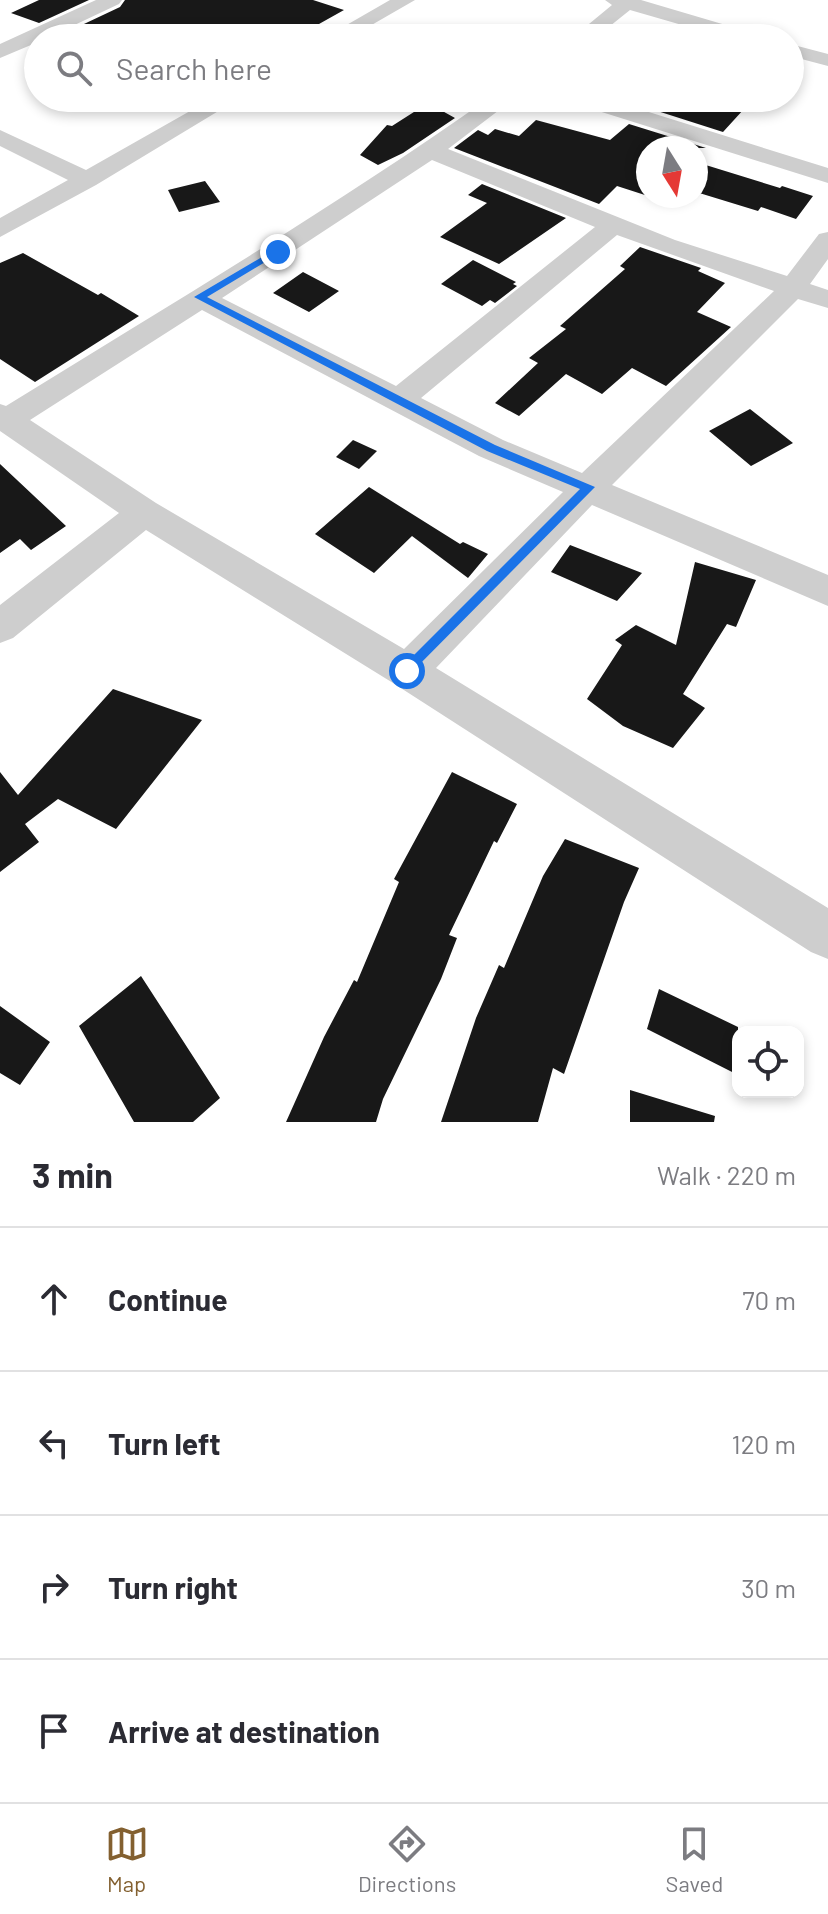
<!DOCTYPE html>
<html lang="en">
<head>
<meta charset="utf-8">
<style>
  :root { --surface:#fff; --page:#f2f2f3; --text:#2b2b33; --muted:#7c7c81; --line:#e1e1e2; --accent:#836030 }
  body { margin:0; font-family:Barlow,sans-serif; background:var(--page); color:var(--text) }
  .controls { position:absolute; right:24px; bottom:24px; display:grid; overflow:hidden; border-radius:16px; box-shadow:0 4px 12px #0003 }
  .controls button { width:72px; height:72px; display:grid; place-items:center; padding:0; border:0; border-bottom:2px solid var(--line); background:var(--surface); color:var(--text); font:40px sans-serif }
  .compass { position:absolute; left:636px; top:136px; width:72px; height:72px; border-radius:50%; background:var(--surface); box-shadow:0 4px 12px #0003; rotate:169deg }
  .stop { position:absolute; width:24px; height:24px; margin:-18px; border:6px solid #1a73e8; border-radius:50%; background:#fff }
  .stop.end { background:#1a73e8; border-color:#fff; box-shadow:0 2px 8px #0008 }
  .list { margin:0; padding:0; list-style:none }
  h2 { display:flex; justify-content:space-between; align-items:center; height:104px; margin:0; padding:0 32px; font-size:34px }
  h2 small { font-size:26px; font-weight:400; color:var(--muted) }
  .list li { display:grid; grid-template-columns:52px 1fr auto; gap:24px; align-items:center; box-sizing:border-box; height:144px; padding:0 32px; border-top:2px solid var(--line) }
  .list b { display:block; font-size:30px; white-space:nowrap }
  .list em { font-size:26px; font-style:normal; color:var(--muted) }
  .icon { flex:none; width:44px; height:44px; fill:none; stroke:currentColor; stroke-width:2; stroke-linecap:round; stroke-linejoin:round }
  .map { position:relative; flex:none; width:828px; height:1122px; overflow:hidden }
  .search { position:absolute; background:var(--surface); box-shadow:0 4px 12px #0003; left:24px; right:24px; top:24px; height:88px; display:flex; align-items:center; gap:20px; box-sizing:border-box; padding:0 28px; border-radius:44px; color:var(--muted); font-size:30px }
  .sheet { height:680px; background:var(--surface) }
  nav { display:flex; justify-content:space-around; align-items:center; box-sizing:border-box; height:112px; border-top:2px solid var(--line); background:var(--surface); font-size:22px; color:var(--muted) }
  nav a { display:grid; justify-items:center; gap:4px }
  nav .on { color:var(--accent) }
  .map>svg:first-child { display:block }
  .building { fill:#181818 }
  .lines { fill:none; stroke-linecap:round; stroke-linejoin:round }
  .street { fill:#cecece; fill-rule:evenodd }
  .route { fill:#1a73e8 }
</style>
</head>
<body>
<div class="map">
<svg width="828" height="1122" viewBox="0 0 828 1122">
  <rect width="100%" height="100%" fill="#fff"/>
  <path class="building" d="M39,0H89L39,23L11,13Z
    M125,0H313L344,10L294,38H84L67,32L120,7Z
    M660,98H754L723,132L648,108Z
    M428,103L455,118L403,153L378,165L360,155L387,125L392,126Z
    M536,120L610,140L629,124L706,148H648V196L617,186L599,204L454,148L478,130L488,135L495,129L519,136Z
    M696,162L780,188L782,186L813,196L796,219L761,207L758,211L696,192Z
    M205,181L220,202L179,212L168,190Z
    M482,184L566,218L499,264L440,237L487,203L468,195Z
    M640,247L701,268L698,271L725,283L697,312L731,327L666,386L632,368L602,394L566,374L519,416L495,403L538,363L529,358L566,329L560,326L625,269L620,266Z
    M23,253L98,295L101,293L139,316L35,382L0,359V263Z
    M473,260L516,282L513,284L517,286L495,303L490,300L482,306L441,284Z
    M303,272L339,291L309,312L273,293Z
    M750,409L793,443L751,466L709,431Z
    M353,440L377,451L359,469L336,457Z
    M0,464L66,526L31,550L20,539L0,553Z
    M369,487L460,544L463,542L488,554L468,578L412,536L374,573L315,534Z
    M570,545L642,573L617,601L551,572Z
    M695,562L756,580L736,627L727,624L683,694L705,708L673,748L623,726L587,699L622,645L615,640L636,625L676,645Z
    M113,689L202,720L116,829L58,799L25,824L39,842L0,872V772L18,795Z
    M452,772L517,804L497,843L494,841L449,935L457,938L441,979L383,1099L376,1122H286L324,1037L354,980L357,982L399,882L394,879Z
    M565,839L639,868L624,902L564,1074L553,1068L538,1122H441L476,1018L499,965L504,968L543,876Z
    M141,976L220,1098L193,1122H134L79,1026Z
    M659,989L738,1027V1075L647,1029Z
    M0,1006L50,1042L20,1085L0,1073Z
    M630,1090L715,1116L714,1122H630Z"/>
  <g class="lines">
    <path class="street" d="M96,0H122L119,4L47,38H38V42L0,58V44Z
      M390,0H415L349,38H324Z
      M605,0H641L756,34L759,38H727L630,10L595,38H572L612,5Z
      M790,44L828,54V66L790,56Z
      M213,98H240L96,185L0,237V218L68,180L0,146V130L86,170Z
      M489,98H515L448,149L675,240L787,276L819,234L828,232V259L810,284L828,290V308L798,299L612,485L828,575V606L592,505L436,668L828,908V959L811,952L393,683L146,530L13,638L0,643V605L119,513L0,431V404L6,406C169,305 332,209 489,98ZM432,160L595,227L396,386L222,298ZM617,235L774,291L582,473L503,440L421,398ZM202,310L479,456L563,492L404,649L156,503L30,420Z
      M570,98H604L828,168V183L573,103Z"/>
  </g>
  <path class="route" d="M274,250L282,252L207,297L495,445L595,487L407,677L402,676V667L580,489L487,451L194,297Z"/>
</svg>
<div class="controls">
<button><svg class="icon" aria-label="locate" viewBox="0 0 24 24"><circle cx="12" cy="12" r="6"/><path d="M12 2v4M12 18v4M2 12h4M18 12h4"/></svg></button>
</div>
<svg class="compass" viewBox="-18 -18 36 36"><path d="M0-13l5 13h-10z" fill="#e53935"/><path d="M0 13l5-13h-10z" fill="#7c7c81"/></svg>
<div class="stop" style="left:407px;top:671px"></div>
<div class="stop end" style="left:278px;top:252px"></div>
<div class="search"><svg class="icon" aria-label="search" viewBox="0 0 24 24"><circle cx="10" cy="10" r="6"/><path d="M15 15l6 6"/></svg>Search here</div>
</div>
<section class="sheet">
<h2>3 min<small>Walk · 220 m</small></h2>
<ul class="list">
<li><svg class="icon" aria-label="ahead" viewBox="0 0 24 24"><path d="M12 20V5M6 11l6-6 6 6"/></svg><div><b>Continue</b></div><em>70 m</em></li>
<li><svg class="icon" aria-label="left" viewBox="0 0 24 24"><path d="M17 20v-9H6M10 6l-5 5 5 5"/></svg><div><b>Turn left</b></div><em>120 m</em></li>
<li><svg class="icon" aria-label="right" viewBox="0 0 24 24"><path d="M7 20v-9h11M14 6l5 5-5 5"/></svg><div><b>Turn right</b></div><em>30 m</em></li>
<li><svg class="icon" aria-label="arrive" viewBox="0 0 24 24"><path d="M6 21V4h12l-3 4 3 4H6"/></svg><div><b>Arrive at destination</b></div></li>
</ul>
</section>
<nav>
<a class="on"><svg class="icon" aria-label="map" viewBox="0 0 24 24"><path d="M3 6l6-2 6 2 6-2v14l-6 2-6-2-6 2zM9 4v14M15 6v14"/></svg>Map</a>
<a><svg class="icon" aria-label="directions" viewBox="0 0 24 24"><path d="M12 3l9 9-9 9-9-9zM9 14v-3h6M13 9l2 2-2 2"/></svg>Directions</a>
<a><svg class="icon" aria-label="saved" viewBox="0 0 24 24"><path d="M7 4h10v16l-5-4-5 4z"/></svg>Saved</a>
</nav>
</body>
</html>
